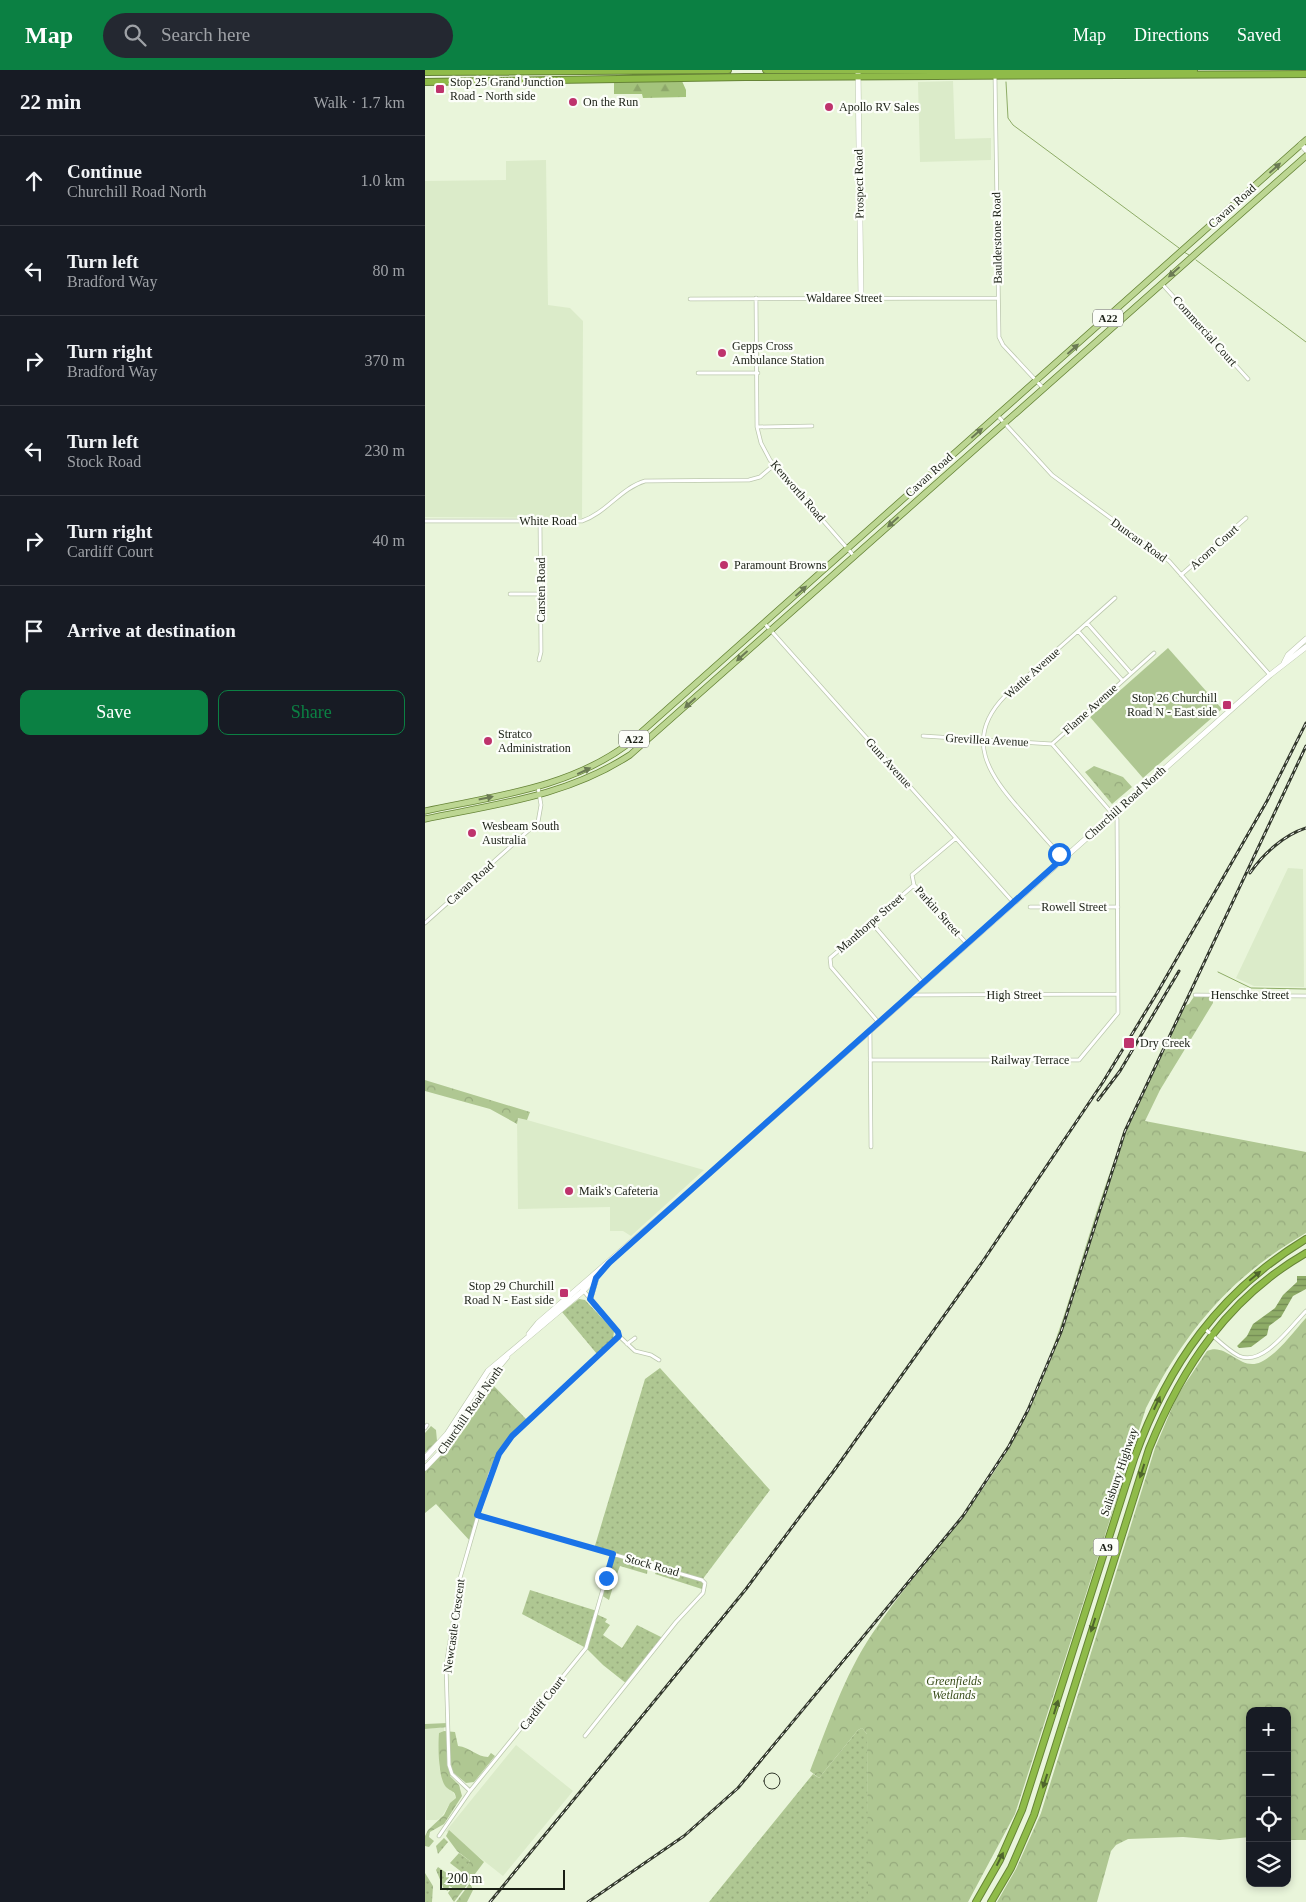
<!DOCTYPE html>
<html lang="en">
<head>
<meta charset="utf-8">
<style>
  :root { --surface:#171b24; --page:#242831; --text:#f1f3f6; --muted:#9ea1a6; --line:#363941; --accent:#0b8043 }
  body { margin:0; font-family:"Times New Roman",serif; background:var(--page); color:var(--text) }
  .controls { position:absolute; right:15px; bottom:15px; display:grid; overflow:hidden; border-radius:10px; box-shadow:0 2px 8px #0003 }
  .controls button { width:45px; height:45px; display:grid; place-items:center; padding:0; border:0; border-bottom:1px solid var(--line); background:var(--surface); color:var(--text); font:25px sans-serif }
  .scale { position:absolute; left:15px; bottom:12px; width:125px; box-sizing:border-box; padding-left:5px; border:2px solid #1a1f15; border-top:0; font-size:14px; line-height:18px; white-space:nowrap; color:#1a1f15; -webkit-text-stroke:4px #fcfef9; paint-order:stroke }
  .stop { position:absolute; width:15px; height:15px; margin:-11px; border:4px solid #1a73e8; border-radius:50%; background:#fff }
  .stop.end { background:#1a73e8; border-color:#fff; box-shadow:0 1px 5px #0008 }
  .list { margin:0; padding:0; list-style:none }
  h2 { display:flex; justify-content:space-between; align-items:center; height:65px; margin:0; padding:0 20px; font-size:21px }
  h2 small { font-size:16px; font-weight:400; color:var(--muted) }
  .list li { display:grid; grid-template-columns:32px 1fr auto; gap:15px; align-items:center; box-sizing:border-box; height:90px; padding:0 20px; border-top:1px solid var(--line) }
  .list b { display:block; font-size:19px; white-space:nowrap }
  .list p { margin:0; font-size:16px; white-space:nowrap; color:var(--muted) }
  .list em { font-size:16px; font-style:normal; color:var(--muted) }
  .actions { display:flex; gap:10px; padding:15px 20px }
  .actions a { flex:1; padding:11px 0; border:1px solid var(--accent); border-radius:10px; text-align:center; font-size:18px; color:var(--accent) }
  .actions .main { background:var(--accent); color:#fff }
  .icon { flex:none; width:28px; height:28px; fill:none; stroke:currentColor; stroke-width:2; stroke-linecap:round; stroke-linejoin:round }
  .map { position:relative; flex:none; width:881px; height:1832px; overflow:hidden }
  header { display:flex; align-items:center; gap:30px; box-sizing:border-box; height:70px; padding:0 25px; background:var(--accent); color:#fff }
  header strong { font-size:24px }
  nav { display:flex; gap:28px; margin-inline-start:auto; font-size:18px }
  .search { width:350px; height:45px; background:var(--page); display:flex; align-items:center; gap:12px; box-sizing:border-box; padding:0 18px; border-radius:28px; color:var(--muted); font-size:19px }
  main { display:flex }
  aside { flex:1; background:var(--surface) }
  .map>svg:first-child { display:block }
  .built { fill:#dbebc9 }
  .grass { fill:url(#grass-dots) }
  .forest { fill:url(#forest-firs) }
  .park { fill:url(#park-crowns) }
  .pitch { fill:#afc792 }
  .water { fill:url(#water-rules) }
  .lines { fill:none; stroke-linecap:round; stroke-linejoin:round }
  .stream { stroke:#8eac67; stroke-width:1 }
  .street-casing { stroke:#bcc8ae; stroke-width:4.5 }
  .secondary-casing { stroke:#bcc8ae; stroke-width:6 }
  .primary-casing { stroke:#668437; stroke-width:7 }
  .highway-casing { stroke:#668437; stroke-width:8 }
  .street { stroke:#fff; stroke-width:3 }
  .secondary { stroke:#fff; stroke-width:5 }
  .primary { stroke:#bcd692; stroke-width:5.5 }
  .highway { stroke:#8fbb49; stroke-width:6 }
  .tram { stroke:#33392d; stroke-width:1 }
  .rail-casing { stroke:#33392d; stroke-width:3 }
  .rail { stroke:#fcfef9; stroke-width:1; stroke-dasharray:4; stroke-linecap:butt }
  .oneway { fill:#6b7a54 }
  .oneway2 { fill:#4f652c }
  .route { stroke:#1a73e8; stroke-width:6 }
  .poi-dot { fill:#be336c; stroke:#fcfef9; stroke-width:2 }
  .labels { text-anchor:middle; stroke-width:4.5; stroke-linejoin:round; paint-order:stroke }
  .shield { fill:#fcfef9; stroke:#5e6259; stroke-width:1 }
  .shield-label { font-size:11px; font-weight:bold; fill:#1a1f15 }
  .poi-label { font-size:12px; fill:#1a1f15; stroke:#fcfef9; text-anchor:start }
  .street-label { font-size:12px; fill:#1a1f15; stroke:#fcfef9 }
  .park-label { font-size:12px; font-style:italic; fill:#384c1a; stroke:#fcfef9 }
</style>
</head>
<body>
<header>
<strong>Map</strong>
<div class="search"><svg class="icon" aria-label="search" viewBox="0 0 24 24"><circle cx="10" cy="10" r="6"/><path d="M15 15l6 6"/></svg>Search here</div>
<nav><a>Map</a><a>Directions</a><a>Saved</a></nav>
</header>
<main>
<aside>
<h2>22 min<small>Walk · 1.7 km</small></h2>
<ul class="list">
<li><svg class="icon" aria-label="ahead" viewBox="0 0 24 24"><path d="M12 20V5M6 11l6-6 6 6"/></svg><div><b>Continue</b><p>Churchill Road North</p></div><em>1.0 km</em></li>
<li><svg class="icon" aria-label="left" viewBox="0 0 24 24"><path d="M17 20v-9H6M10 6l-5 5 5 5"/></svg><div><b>Turn left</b><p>Bradford Way</p></div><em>80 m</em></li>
<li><svg class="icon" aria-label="right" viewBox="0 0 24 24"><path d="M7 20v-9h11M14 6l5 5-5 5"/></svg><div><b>Turn right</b><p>Bradford Way</p></div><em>370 m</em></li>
<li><svg class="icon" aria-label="left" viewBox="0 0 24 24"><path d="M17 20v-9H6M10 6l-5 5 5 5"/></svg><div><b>Turn left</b><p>Stock Road</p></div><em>230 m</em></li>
<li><svg class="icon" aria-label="right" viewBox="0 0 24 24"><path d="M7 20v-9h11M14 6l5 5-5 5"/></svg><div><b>Turn right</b><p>Cardiff Court</p></div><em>40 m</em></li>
<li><svg class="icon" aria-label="arrive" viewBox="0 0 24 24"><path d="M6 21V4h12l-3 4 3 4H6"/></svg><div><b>Arrive at destination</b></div></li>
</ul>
<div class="actions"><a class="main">Save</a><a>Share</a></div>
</aside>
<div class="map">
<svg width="881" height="1832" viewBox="0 0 881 1832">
  <defs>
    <pattern id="grass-dots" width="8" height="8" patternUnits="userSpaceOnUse" patternTransform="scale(1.25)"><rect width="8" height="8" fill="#afc792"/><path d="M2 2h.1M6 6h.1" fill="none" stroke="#96aa7d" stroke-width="1.8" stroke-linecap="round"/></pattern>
    <pattern id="forest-firs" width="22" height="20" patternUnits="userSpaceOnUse" patternTransform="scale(1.25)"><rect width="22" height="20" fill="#a4c37c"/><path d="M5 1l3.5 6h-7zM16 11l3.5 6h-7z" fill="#8da76a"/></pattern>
    <pattern id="park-crowns" width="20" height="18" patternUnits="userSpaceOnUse" patternTransform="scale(1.25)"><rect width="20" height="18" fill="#afc792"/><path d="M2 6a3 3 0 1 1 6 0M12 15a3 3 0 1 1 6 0" fill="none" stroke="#96aa7d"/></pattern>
    <pattern id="water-rules" width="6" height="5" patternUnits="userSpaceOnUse" patternTransform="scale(1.25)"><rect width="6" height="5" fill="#8eac67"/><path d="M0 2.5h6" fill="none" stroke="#738b54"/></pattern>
  </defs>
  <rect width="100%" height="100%" fill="#e9f5da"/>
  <path class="built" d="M528,11L530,69L566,68V90L495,92L493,12Z
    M121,90L123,235L145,238L158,251L157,448L0,447V111L81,110V91Z
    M863,798L878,799L879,917L829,916L811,908Z
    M92,1048L102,1050L279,1100L206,1166L198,1161H185V1137L93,1139Z
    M19,1657V1661L14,1663V1697L20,1715L27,1720L31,1728L25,1733L16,1748L12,1750H1L0,1659Z
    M91,1675L148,1721L78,1806L21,1761Z"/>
  <path class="grass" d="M154,1229L160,1230L189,1261L188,1270L172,1284L137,1242Z
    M235,1298L345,1420L277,1510L281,1516L280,1520L230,1504L233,1497L223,1495L222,1504L195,1496L192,1504L184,1500L188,1484L169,1479L220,1309Z
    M181,1508L190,1510L184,1530L176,1525Z
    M105,1520L172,1541L171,1544L182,1549L180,1552L185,1555L178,1565L197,1578L212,1555L238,1568L202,1614L178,1595L161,1578L97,1544Z
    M437,1658L442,1664L444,1832H284L388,1704L394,1708L433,1660Z
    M19,1768L23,1772L13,1784L11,1776Z
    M34,1783L45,1791L38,1803L25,1793Z
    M13,1797L32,1810L27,1817L24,1816L23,1821L19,1819L11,1800Z
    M0,1803L8,1816L7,1832H0Z"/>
  <path class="forest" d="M189,11H257L261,20V27L218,28L217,24H189Z"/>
  <path class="park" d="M669,696L698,707L707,717L687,734L660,702Z
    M770,925H788V933L735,1020L720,1051L881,1082V1163C805,1207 761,1260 721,1338L590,1744L543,1832H443L442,1664L437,1658L433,1660L394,1708L385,1701C403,1655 419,1606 447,1564C489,1501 544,1447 582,1381C634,1287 653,1189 689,1091C709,1038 733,988 757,937L764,934Z
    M0,1010L3,1011L105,1042L102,1050L93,1048L92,1054L65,1039L0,1021Z
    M881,1248V1770H862V1641H825V1767L795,1770L758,1767L703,1769L691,1775L686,1781L672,1832H572L591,1799L616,1743L730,1378L752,1326L782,1281C802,1272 815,1302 836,1292C854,1283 868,1262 881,1248Z
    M64,1311L103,1351C93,1361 82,1371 74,1383C59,1407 54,1443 45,1471L11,1434L0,1443V1398L25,1372Z
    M6,1356L11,1360L12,1371L0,1383V1363Z
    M23,1653V1657L0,1659V1654Z
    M19,1661L30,1662L33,1676C45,1677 52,1687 63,1687L66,1683L70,1686L49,1712L41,1713L29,1703L25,1706L34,1715L37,1726L19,1754L5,1762L4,1767L9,1771L4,1777L0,1776V1766L3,1760L19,1745L25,1733L31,1728C30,1720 26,1722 21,1717C13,1708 13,1675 14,1663Z
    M24,1760L59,1792L29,1832L23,1823L45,1791L32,1781L21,1766Z
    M45,1813L48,1820L42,1832H31Z"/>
  <path class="pitch" d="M743,578L797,639L718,708L665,647Z"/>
  <path class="water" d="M872,1206H881V1219L868,1226L856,1247L844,1256L842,1265L826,1277L814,1278L812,1276L822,1266L828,1254L850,1238L858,1225L872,1212Z"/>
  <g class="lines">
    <path class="stream" d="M581,12L583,48L588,55L754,178
      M759,182L764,185
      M771,190L881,272
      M793,902L826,918L881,919"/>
    <defs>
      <path id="street" d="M570,6L574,267L578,275L618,318
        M737,214L823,309
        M331,228L332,357L336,373L345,390L429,486
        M265,229L573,228
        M273,303H333
        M573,346L627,405L744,491L845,605
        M332,357L387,356
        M0,451H157C181,443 196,418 220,411L324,410L335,407L349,395
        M756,505L821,448
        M85,524H116
        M662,553L706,603
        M340,554L588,832
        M653,561L697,610
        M114,590L116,582L115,451
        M498,666L627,674
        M531,768L487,805L489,815L542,874
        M638,788C624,773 611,758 597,742C564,705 538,669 580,626L690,528
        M605,837H693
        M446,852L498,913
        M0,853L113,752L116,735L113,717
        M486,925L693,924
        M770,925L881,926
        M454,953L406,897L405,888L489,815
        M445,962L446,1077
        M445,990H654L693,943L692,749L627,674L729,583
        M780,1259C791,1268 802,1280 814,1286C838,1297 866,1256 881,1241
        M194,1266L210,1281L226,1285L234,1290
        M202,1274L210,1268
        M0,1358L2,1355
        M53,1445L277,1510L280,1513L278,1523L251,1552L160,1666
        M45,1721L27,1704L24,1695L21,1596L35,1508L65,1404L74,1384L87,1366L194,1266L193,1262L157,1219
        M14,1766L45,1721L161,1578L188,1484"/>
      <path id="secondary" d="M433,0L436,228
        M876,74L881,80
        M859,593L863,585L881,569
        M165,1229L171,1209
        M104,1264L113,1253L249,1135L845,605L881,577
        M0,1388L22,1364L63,1301L158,1221L184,1193
        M0,1398L25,1372L67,1305L82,1287"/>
      <path id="primary" d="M0,741C70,726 144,718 203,674L881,70
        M0,749C72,734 142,726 205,685L881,86"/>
      <path id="highway" d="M341,0H769
        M0,2L303,0
        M0,12L320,7L881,4
        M551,1832L575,1790L597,1740L709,1389C743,1294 794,1222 881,1169
        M566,1832L586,1798L609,1745L724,1379C757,1297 803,1228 881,1183"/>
    </defs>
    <use href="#street" class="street-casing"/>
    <use href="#secondary" class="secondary-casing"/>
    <use href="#primary" class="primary-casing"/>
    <use href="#highway" class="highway-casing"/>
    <use href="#street" class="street"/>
    <use href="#secondary" class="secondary"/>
    <use href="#primary" class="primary"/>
    <use href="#highway" class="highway"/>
    <path class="tram" d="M339 1711a8 8 0 1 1 16 0a8 8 0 1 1-16 0Z"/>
    <defs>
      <path id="rail" d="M825,803C838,784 859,765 881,758
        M673,1030L695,1001L754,901
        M65,1832L321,1519L408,1402L558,1191L678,1012L732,923L842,731L881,653
        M163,1832L259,1766L313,1718L538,1446L584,1376L603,1340L636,1262L700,1061L881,676"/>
    </defs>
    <use href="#rail" class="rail-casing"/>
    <use href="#rail" class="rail"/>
  </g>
  <defs><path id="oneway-solid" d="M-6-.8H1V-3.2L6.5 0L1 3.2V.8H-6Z" transform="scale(1.25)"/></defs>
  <g class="oneway">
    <use href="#oneway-solid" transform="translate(850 98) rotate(-42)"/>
    <use href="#oneway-solid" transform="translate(749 202) rotate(138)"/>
    <use href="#oneway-solid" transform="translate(648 279) rotate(-42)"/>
    <use href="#oneway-solid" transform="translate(552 363) rotate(-41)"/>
    <use href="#oneway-solid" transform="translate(468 452) rotate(138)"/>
    <use href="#oneway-solid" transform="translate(376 521) rotate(-42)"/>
    <use href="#oneway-solid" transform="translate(317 586) rotate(138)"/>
    <use href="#oneway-solid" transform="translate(265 633) rotate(138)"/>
    <use href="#oneway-solid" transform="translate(159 701) rotate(-25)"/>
    <use href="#oneway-solid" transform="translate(61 728) rotate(-12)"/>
  </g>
  <g class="oneway2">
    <use href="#oneway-solid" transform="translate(830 1206) rotate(-40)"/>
    <use href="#oneway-solid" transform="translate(732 1333) rotate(-65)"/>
    <use href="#oneway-solid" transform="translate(717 1401) rotate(108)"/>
    <use href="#oneway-solid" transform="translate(668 1555) rotate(108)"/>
    <use href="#oneway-solid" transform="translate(631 1637) rotate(-73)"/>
    <use href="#oneway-solid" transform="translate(620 1711) rotate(108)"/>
    <use href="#oneway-solid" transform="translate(575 1789) rotate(-63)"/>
  </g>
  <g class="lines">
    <path class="route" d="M181,1508L188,1484L52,1445L74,1384L87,1366L194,1266L193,1262L165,1229L171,1208L184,1193L638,788L634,784"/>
  </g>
  <g class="poi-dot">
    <rect x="10" y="14" width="10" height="10" rx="2.5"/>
    <circle cx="148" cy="32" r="5"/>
    <circle cx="404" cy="37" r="5"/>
    <circle cx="297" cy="283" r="5"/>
    <circle cx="299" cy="495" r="5"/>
    <rect x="797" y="630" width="10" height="10" rx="2.5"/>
    <circle cx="63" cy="671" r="5"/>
    <circle cx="47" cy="763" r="5"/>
    <rect x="698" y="967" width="12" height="12" rx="2.5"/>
    <circle cx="144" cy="1121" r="5"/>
    <rect x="134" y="1218" width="10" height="10" rx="2.5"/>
  </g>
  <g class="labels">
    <g class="shield">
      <rect x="668" y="239.5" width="30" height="17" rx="4"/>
      <rect x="194" y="660.5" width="30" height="17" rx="4"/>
      <rect x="668.5" y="1468.5" width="25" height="17" rx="4"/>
    </g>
    <g class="shield-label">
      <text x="683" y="252">A22</text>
      <text x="209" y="673">A22</text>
      <text x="681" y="1481">A9</text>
    </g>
    <g class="poi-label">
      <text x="25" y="16">Stop 25 Grand Junction<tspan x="25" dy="14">Road - North side</tspan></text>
      <text x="158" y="36">On the Run</text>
      <text x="414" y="41">Apollo RV Sales</text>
      <text x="307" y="280">Gepps Cross<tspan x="307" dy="14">Ambulance Station</tspan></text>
      <text x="309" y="499">Paramount Browns</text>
      <text x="792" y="632" text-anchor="end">Stop 26 Churchill<tspan x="792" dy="14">Road N - East side</tspan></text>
      <text x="73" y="668">Stratco<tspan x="73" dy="14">Administration</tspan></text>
      <text x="57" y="760">Wesbeam South<tspan x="57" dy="14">Australia</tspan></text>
      <text x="715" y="977">Dry Creek</text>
      <text x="154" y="1125">Maik's Cafeteria</text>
      <text x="129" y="1220" text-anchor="end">Stop 29 Churchill<tspan x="129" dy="14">Road N - East side</tspan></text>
    </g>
    <g class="street-label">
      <text transform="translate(434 114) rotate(-91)" y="4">Prospect Road</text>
      <text transform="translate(807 136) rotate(-42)" y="4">Cavan Road</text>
      <text transform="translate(572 168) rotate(-91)" y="4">Baulderstone Road</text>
      <text x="419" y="232">Waldaree Street</text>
      <text transform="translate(780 261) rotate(48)" y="4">Commercial Court</text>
      <text transform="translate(504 405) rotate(-42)" y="4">Cavan Road</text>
      <text transform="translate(373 421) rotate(49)" y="4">Kenworth Road</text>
      <text x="123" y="455">White Road</text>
      <text transform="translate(714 470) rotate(36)" y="4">Duncan Road</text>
      <text transform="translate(789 477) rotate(-42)" y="4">Acorn Court</text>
      <text transform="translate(116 520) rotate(-90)" y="4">Carsten Road</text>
      <text transform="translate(607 603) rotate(-42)" y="4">Wattle Avenue</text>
      <text transform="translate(665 639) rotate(-42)" y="4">Flame Avenue</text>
      <text transform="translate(562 670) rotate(3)" y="4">Grevillea Avenue</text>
      <text transform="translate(464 693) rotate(48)" y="4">Gum Avenue</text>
      <text transform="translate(700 733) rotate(-42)" y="4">Churchill Road North</text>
      <text transform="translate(45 813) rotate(-42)" y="4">Cavan Road</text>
      <text x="649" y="841">Rowell Street</text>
      <text transform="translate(513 841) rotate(48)" y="4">Parkin Street</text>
      <text transform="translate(445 853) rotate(-41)" y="4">Manthorpe Street</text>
      <text x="589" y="929">High Street</text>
      <text x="825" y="929">Henschke Street</text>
      <text x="605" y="994">Railway Terrace</text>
      <text transform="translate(45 1340) rotate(-55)" y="4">Churchill Road North</text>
      <text transform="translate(694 1402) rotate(-71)" y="4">Salisbury Highway</text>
      <text transform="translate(227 1495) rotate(16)" y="4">Stock Road</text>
      <text transform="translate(29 1556) rotate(-82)" y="4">Newcastle Crescent</text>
      <text transform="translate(117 1633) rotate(-52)" y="4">Cardiff Court</text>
    </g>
    <g class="park-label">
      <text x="529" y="1615">Greenfields<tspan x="529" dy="14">Wetlands</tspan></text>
    </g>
  </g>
</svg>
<div class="controls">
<button>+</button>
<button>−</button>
<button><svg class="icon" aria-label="locate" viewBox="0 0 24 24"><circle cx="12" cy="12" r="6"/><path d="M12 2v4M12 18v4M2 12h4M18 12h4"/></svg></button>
<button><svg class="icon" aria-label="layers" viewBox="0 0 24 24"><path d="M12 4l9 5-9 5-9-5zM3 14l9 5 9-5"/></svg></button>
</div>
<div class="scale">200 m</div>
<div class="stop" style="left:634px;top:784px"></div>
<div class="stop end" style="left:181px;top:1508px"></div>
</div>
</main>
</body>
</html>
